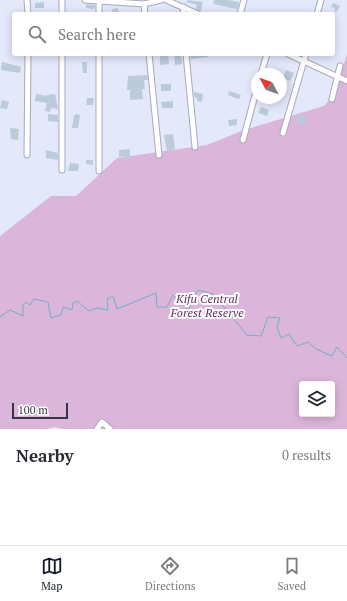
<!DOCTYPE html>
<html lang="en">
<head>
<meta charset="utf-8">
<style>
  :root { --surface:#fff; --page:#f2f2f3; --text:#2b2b33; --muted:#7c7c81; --line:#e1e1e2; --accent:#111827 }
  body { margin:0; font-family:"PT Serif",serif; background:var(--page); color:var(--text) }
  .controls { position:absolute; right:12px; bottom:12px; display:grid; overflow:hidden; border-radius:4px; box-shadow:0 2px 10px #0003 }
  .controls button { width:36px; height:36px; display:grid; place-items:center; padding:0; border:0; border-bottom:1px solid var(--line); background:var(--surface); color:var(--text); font:20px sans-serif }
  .compass { position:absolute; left:251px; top:68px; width:36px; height:36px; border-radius:50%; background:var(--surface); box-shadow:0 2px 10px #0003; rotate:311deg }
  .scale { position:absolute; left:12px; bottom:10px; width:56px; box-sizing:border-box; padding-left:4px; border:2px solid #35373f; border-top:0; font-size:11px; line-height:14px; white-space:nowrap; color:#35373f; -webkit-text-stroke:3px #fff; paint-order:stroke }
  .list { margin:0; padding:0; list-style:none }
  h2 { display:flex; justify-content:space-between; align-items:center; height:52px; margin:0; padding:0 16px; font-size:17px }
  h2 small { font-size:13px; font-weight:400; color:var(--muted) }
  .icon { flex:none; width:22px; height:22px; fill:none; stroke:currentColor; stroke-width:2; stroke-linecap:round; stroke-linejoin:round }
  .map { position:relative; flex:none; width:347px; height:429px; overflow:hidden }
  .search { position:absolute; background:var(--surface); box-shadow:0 2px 10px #0003; left:12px; right:12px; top:12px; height:44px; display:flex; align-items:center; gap:10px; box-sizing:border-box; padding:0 14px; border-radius:4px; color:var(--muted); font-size:15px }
  .sheet { height:116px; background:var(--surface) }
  nav { display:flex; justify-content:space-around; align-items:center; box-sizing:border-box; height:56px; border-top:1px solid var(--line); background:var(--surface); font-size:11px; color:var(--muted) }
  nav a { display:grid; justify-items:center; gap:2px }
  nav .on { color:var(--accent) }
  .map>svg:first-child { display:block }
  .green { fill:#dcb5db; fill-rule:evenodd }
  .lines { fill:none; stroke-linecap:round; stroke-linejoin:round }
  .stream { stroke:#6db0c5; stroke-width:1 }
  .building { fill:#bbcbd9 }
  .minor-casing { stroke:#a5aabd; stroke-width:7 }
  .minor { stroke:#fff; stroke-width:5 }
  .labels { text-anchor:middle; stroke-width:4; stroke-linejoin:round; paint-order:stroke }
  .park-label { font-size:12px; font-style:italic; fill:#663266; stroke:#fff }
</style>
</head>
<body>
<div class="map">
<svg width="347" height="429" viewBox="0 0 347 429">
  <rect width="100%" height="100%" fill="#e3e8fb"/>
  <path class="green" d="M347,55V429H62L55,427L46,429H0V236L51,196H76L117,158L207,145L244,130L324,106L331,98ZM302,384H332V414H302Z"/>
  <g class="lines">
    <path class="stream" d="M0,317L10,310L23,316V305L26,302L30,305L34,299L48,302L51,318L61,315L63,307L72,310L73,303L77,301L89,311L97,308L108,310L107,299L113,296L117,309L156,293L157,307H167L173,295L188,310L198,290L213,294L247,335L261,336L268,317L280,318L277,327L281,338L289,334L297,346L308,342L316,349L332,356L337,347L347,358"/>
  </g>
  <path class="building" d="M187,0L203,2L201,11L196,9L197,5L187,2Z
    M214,0H228L239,2L237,9L213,4Z
    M44,2V8H35V3Z
    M333,3L340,6L337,12L334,11L335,8L331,7Z
    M86,4L95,5L94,9L86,8Z
    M118,8L119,14H113L112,9Z
    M160,54H168L169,64L160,65Z
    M174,54H181L182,64L175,65Z
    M190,54H208V57L191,59Z
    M2,62L21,67L20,73L1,70Z
    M82,62H87V73H83Z
    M286,70L294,73L290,81L283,78Z
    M147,75L148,80H144L145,89H142L143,99L130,100V90H127L128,76Z
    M161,84H171V91H161Z
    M229,91L241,95L239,99L228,95Z
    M194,92L203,94L202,102L197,101V98L194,97Z
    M36,94L47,96V95L55,94L58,109L51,108L50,112L45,111L47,103L35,101Z
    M87,98H94L93,105H86Z
    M2,100L9,102L7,109L0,108Z
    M173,101V108H162L161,102Z
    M261,107L269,110L267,116L258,113Z
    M48,114L58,115V122L48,121Z
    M76,114L80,115L78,128H72L74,116Z
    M299,114L307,116L304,125L296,122Z
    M237,119V125L229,126L228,120Z
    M10,128L19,129L18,140L11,139Z
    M173,134L175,149L167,151L164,135Z
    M130,149V159H124V156L119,157V150Z
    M46,150L58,153V160L46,158Z
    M86,160H93V165L86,164Z
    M70,163L79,164L78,171H68Z"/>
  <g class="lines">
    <defs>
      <path id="minor" d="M27,0L28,14
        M85,0L144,4L161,0
        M166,0L198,14
        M99,1V14
        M144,4L145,14
        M62,14V0
        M183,14L184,7
        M240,14L244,0
        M317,14L321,0
        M99,54V171
        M149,54L159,155
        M186,54L195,147
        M288,54L347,81
        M261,74L267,54
        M332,99L340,66
        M283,133L306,54
        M243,140L257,88
        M27,155L28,54
        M62,170V54
        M97,429L102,422L110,429"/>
    </defs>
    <use href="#minor" class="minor-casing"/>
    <use href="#minor" class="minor"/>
  </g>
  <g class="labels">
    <g class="park-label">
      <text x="207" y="303">Kifu Central<tspan x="207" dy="14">Forest Reserve</tspan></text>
    </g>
  </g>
</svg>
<div class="controls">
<button><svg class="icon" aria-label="layers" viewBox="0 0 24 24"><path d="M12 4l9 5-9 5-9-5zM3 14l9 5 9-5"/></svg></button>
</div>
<svg class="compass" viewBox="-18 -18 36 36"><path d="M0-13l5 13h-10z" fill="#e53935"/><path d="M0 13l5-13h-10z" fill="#7c7c81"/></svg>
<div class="scale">100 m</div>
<div class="search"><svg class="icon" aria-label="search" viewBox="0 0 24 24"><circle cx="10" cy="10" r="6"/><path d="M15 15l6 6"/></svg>Search here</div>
</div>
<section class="sheet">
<h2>Nearby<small>0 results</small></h2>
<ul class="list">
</ul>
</section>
<nav>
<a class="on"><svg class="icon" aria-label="map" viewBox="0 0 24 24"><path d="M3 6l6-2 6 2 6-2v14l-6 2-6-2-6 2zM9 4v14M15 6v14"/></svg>Map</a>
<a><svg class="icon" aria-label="directions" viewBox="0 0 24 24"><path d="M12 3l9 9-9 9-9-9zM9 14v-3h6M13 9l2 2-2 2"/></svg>Directions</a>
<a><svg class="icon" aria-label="saved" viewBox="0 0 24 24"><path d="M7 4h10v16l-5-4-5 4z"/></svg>Saved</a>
</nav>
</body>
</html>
